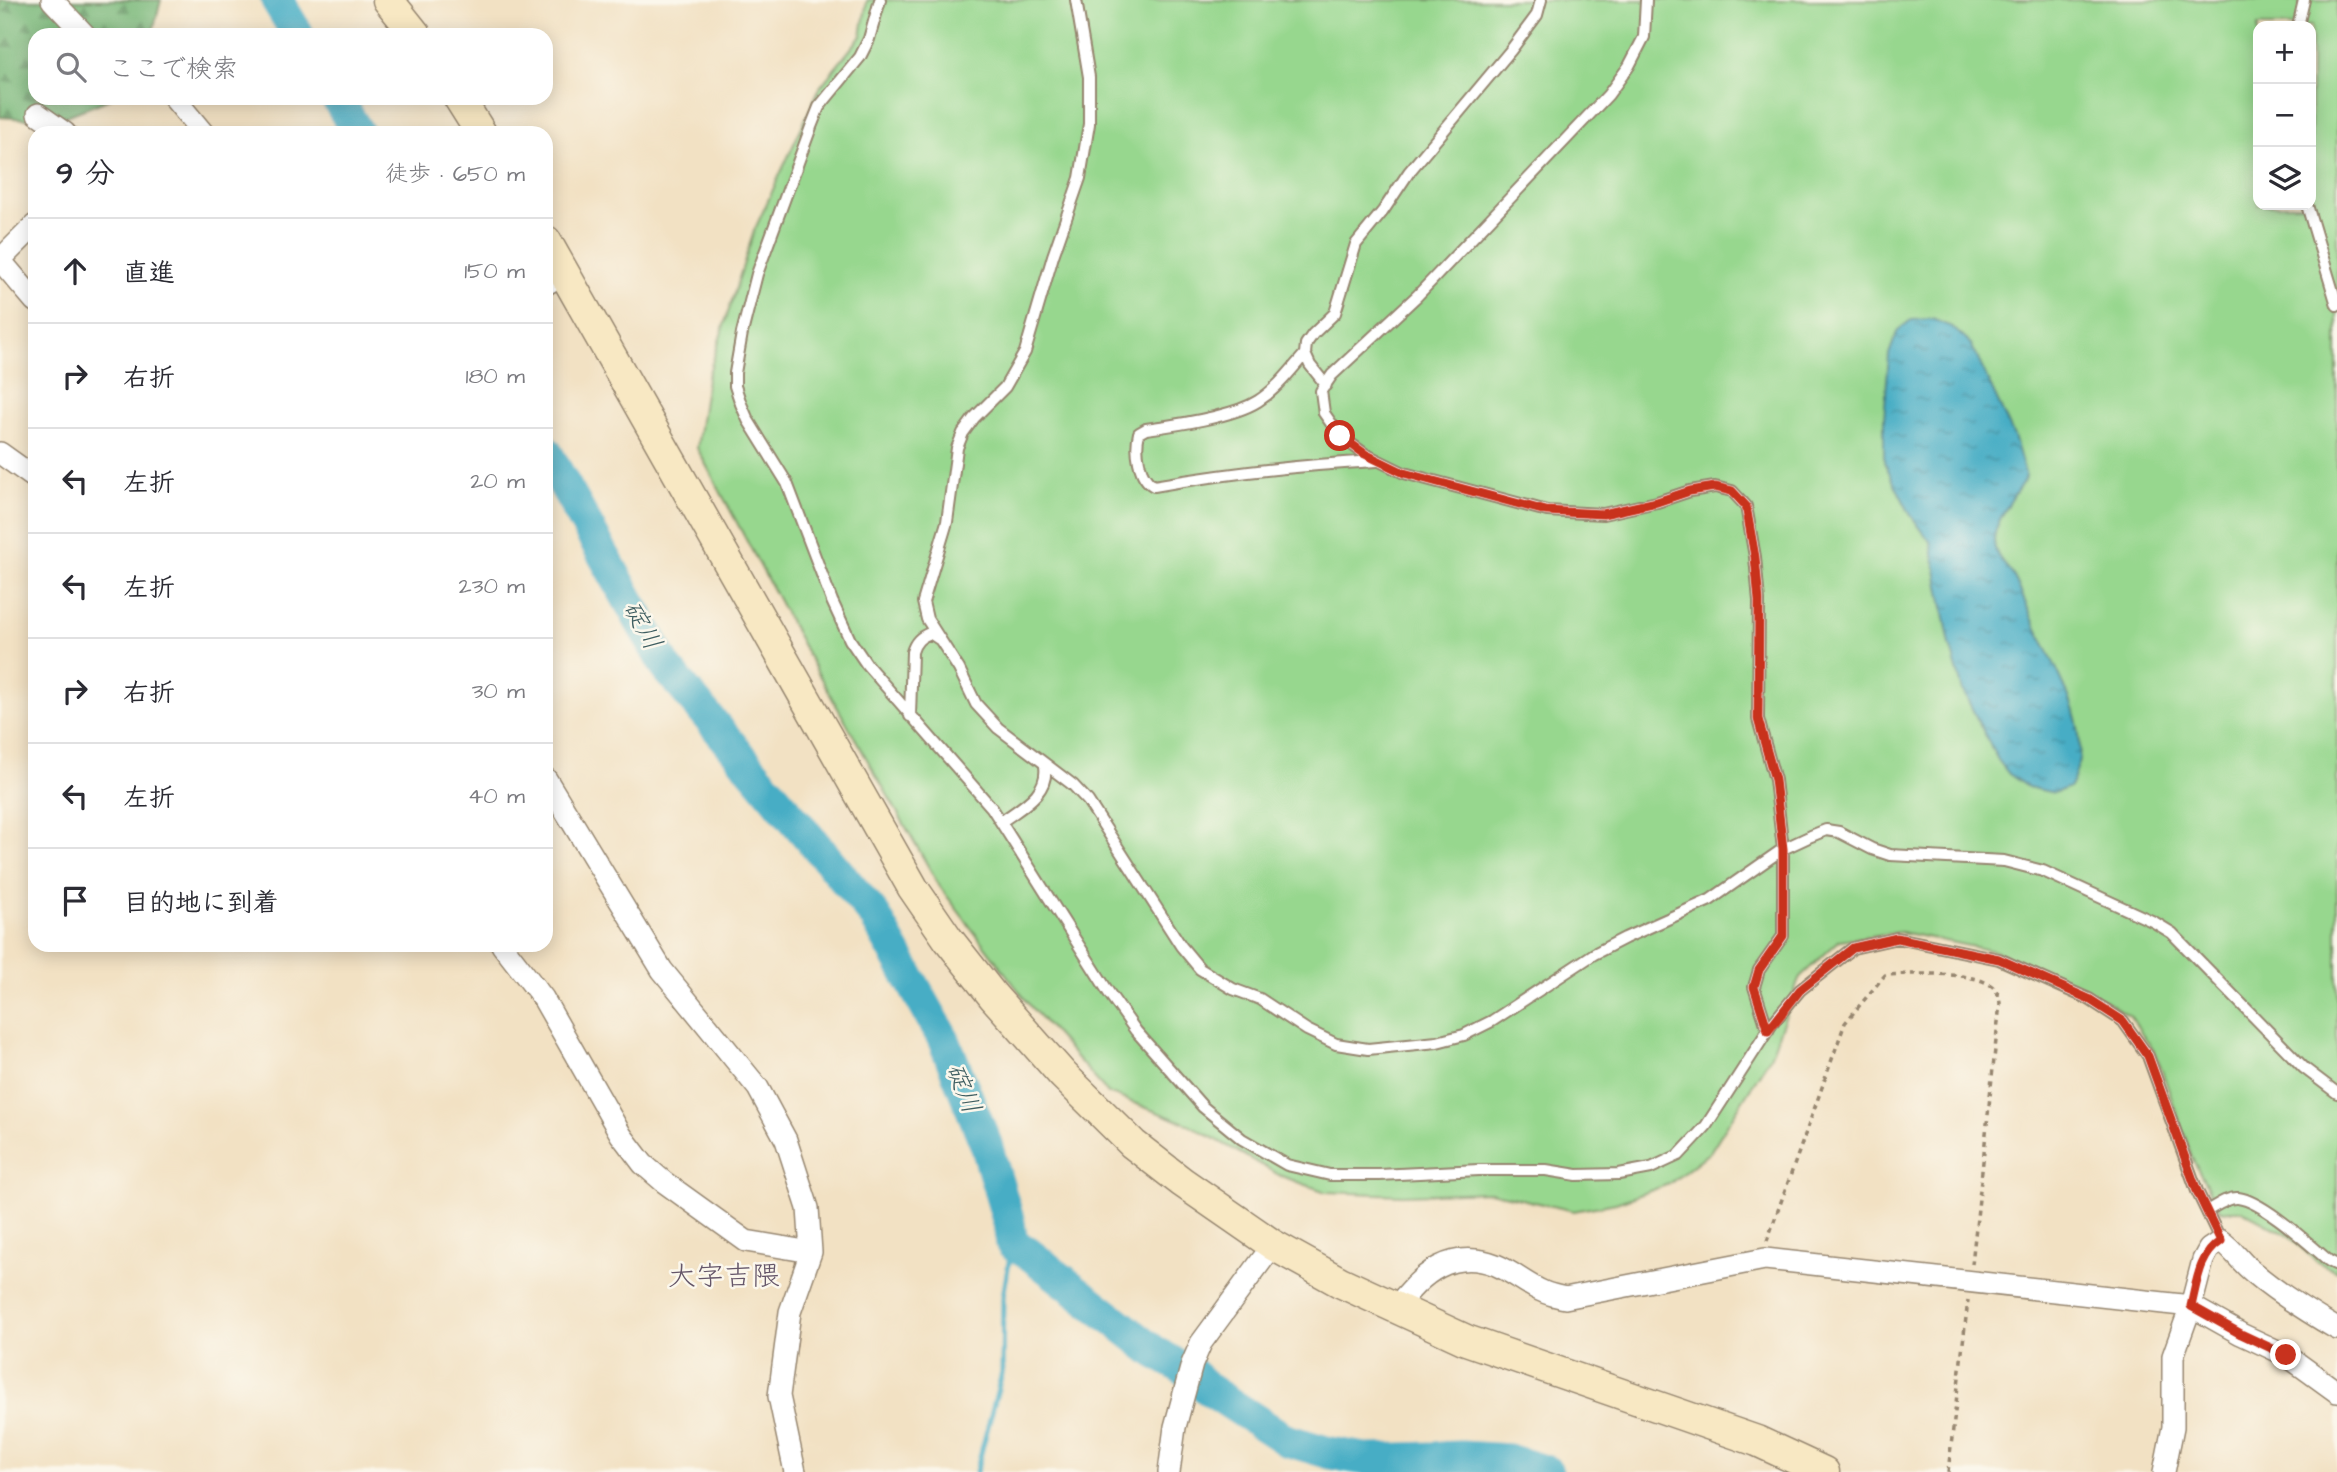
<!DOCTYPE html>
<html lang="ja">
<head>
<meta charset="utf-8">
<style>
  :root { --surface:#fff; --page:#f2f2f3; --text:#2b2b33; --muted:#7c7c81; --line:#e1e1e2 }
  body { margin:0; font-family:"Architects Daughter","Klee One",sans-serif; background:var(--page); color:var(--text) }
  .controls { position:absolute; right:21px; top:21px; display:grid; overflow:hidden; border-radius:14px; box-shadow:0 4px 18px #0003 }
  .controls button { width:63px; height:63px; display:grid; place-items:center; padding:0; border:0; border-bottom:2px solid var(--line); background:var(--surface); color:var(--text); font:35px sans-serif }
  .stop { position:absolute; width:21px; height:21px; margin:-16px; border:5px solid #c8321e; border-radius:50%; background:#fff }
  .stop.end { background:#c8321e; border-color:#fff; box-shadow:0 2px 7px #0008 }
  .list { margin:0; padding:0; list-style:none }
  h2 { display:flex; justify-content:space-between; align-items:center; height:91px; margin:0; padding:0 28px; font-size:30px }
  h2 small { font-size:23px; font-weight:400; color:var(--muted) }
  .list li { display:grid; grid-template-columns:46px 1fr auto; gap:21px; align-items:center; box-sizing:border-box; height:105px; padding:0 28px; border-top:2px solid var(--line) }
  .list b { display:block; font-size:26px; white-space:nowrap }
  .list em { font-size:23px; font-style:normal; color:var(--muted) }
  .icon { flex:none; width:38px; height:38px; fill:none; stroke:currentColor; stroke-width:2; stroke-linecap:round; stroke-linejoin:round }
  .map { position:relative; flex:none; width:2337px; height:1472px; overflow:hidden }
  .search { position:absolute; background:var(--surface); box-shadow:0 4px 18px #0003; left:28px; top:28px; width:525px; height:77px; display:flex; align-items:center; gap:18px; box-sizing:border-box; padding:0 24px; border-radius:21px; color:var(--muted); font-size:26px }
  .panel { position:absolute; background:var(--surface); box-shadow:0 4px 18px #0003; left:28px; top:126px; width:525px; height:826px; border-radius:21px }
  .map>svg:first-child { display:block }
  .green { fill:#97d78e; stroke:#698056; stroke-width:2; fill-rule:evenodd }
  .forest { fill:url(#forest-firs); stroke:#5a714c; stroke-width:2 }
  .water { fill:url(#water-ripples); stroke:#406c72; stroke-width:2 }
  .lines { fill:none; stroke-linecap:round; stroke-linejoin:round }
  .stream { stroke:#46adc5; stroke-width:5 }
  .river { stroke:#46adc5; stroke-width:33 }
  .lane-casing { stroke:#968670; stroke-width:14 }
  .street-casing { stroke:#968670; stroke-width:24 }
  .secondary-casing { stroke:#968670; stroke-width:33 }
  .path { stroke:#968670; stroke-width:3.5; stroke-dasharray:5 5; stroke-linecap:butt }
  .lane { stroke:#fff; stroke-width:10 }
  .street { stroke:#fff; stroke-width:21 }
  .secondary { stroke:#f8e8c3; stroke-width:30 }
  .route { stroke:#c8321e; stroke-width:9 }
  .labels { text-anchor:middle; stroke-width:5; stroke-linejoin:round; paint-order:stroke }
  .water-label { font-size:26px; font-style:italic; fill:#3f5e61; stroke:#fbf7ec }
  .quarter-label { font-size:28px; fill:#655669; stroke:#fbf7ec }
</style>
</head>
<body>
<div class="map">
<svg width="2337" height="1472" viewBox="0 0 2337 1472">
  <defs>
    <pattern id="forest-firs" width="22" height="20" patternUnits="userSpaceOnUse" patternTransform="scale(1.75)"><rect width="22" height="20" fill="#79b879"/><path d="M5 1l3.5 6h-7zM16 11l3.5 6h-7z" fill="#649663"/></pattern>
    <pattern id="water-ripples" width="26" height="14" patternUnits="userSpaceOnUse" patternTransform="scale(1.75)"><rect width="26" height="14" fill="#46adc5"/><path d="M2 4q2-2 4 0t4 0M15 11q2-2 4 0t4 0" fill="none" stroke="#3c8d9f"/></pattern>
  </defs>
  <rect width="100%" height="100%" fill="#fbf7ec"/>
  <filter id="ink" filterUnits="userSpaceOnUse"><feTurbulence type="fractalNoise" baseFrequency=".0143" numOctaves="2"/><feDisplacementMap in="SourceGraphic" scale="14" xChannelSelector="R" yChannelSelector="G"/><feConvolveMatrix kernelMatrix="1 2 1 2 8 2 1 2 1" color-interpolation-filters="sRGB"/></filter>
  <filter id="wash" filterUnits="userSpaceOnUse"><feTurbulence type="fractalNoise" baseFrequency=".00686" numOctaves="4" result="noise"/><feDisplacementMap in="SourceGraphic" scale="28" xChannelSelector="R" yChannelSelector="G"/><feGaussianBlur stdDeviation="1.57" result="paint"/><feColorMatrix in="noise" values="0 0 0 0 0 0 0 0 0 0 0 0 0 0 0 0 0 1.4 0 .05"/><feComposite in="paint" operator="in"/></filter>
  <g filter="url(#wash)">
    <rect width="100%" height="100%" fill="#f2e1c3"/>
    <path class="green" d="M867,0H2337V1271L2317,1262L2286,1234L2243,1211H2220L2193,1160L2156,1054L2130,1016L2099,997L1998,952L1901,932L1840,940L1800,977L1770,1057L1710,1152L1669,1184L1616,1203L1574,1211L1490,1192L1403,1195L1326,1192L1281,1176L1190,1125L1108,1093L1031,1007L940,887L811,661L697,448L707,379L754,231L820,87L861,36ZM2258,26H2311V205H2258Z"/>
    <path class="forest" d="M0,0H161L152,35H35V98H112L54,121L0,117Z"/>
    <path class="water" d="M1932,319L1952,327L1971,344L2014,436L2026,477C2016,493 1995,521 1994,539C1994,561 2009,565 2016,581C2024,599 2031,617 2040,635C2062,681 2097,737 2070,787L2054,793L2028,787L2009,774L1998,760L1963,691L1950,645L1931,543L1910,514L1884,462V419L1889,354L1898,330L1911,320Z"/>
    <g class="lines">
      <path class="stream" d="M976,1472L1002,1373L1003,1297L1012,1244"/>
      <path class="river" d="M277,0L298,35
        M337,98L358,133
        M546,452L666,667L875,916L943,1038L986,1144L1009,1223L1012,1244L1028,1253L1155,1352L1191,1373L1208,1389L1286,1440L1330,1453L1371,1460L1462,1457L1508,1460L1547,1472"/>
    </g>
  </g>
  <g filter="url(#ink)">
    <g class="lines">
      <defs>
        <path id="lane" d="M880,0L869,39L860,57L819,107L811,127L757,274L742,333L735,373V386L741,404L748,420L787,483L832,601L850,640L867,665L992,808L1109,993L1136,1031L1203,1107L1242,1139L1287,1165L1330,1175H1379L1479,1170H1546L1577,1175L1619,1174L1651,1168L1679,1155L1706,1126L1772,1024L1800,990L1853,948L1897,938L1999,959L2089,999L2123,1021L2148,1056L2197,1191L2221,1241
          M1076,0L1089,77V124L1080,178L1053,256L1025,352L1005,387L974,418L963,433L957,448L947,522L923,602L927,619L959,669L976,704L998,728L1073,785L1088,801L1181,946L1200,969L1233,989L1260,999L1307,1030L1336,1044L1368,1049L1437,1042L1464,1035L1492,1021L1594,954L1625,938L1710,900L1783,849L1811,836L1826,830L1839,832L1872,849L1890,855L2004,861L2043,871L2154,922L2172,933L2304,1068L2337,1093
          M1646,0L1644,37L1629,66L1608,95L1417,296L1332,375L1321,391L1324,413L1340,436L1365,454L1404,473L1547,511L1603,514L1657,502L1690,491L1715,487L1732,491L1746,506L1755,557L1759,601L1758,719L1775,780L1783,849V936L1759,970L1754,987L1768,1031
          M2298,26L2304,0
          M2307,205L2337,305
          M1305,354C1291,370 1277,389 1258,401C1233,417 1176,425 1146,429L1139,433C1135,449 1138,478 1154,486C1228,473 1302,465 1377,461
          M1326,385L1310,365L1305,354L1306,344L1313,334L1335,313L1356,244L1383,211L1409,172L1511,50L1537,15L1541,0
          M910,716L912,652C915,642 920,637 930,633L939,639
          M1001,822C1021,807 1049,794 1045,766
          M2207,1211C2216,1206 2227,1197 2238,1198C2263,1201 2309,1244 2329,1261L2337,1265"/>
        <path id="street" d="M52,0L85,35
          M174,98L203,133
          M38,114L65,133
          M0,260L35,301
          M0,260L35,225
          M546,284L565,273
          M0,453L35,478
          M546,779L662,970L758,1088L786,1140L808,1208L811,1252L790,1312L779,1396L795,1472
          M502,945L543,998L621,1135L643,1164L664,1182L746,1241L811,1252
          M1396,1308C1421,1273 1452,1248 1496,1265C1513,1272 1527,1285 1544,1292C1550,1295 1558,1296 1565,1298L1765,1259L2191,1306L2241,1334L2286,1355L2337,1392
          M1169,1472L1175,1427L1192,1364L1201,1343L1273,1245
          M2164,1472L2173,1427V1356L2191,1306L2203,1260L2209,1249L2221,1241C2234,1250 2241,1263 2253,1272C2279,1294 2308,1312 2337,1329"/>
        <path id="secondary" d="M388,0L416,35
          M459,98L481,133
          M546,241L913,888L948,939L993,996L1063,1075L1133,1144L1182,1182L1273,1245L1340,1282L1466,1340L1757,1441L1824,1472"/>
      </defs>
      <use href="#lane" class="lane-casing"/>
      <use href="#street" class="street-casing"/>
      <use href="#secondary" class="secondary-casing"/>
      <path class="path" d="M1767,1241L1845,1023L1885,975C1909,974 1977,970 1994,988C1998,992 1999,997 2000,1003L1972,1264
        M1948,1472L1968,1300"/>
      <use href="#lane" class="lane"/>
      <use href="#street" class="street"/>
      <use href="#secondary" class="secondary"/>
    </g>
  </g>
  <g class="lines" filter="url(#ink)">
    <path class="route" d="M1340,436L1365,454L1404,473L1546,511L1603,514L1657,502L1690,491L1715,487L1732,491L1746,506L1755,557L1759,601L1758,719L1775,780L1783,849V936L1759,970L1754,987L1768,1031L1800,990L1853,948L1897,938L1999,959L2089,999L2123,1021L2148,1056L2197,1191L2221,1241C2199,1255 2197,1282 2191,1306L2241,1334L2286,1355"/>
  </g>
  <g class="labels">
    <g class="water-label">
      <text transform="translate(643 625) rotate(61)" y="9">碇川</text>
      <text transform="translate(964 1088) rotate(68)" y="9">碇川</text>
    </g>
    <g class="quarter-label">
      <text x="724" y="1285">大字吉隈</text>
    </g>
  </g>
</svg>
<div class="controls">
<button>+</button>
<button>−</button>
<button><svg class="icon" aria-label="layers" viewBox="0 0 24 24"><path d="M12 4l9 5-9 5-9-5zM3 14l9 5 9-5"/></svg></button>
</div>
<div class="stop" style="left:1340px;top:436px"></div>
<div class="stop end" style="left:2286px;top:1355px"></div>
<div class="search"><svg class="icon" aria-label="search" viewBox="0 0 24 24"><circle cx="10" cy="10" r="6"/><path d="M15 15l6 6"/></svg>ここで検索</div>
<section class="panel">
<h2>9 分<small>徒歩 · 650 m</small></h2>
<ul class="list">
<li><svg class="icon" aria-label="ahead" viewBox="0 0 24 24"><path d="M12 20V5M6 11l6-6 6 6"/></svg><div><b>直進</b></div><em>150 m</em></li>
<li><svg class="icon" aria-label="right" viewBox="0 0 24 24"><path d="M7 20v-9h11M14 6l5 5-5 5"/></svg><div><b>右折</b></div><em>180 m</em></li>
<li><svg class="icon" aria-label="left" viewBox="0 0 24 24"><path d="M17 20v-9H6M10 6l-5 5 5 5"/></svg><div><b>左折</b></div><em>20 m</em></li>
<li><svg class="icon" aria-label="left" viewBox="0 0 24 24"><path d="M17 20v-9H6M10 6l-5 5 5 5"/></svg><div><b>左折</b></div><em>230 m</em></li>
<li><svg class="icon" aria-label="right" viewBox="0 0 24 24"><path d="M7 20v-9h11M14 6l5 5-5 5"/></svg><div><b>右折</b></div><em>30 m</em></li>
<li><svg class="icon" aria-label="left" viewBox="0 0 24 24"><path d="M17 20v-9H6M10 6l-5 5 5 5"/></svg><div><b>左折</b></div><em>40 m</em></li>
<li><svg class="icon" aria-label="arrive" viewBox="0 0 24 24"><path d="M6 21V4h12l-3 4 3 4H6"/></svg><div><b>目的地に到着</b></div></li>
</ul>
</section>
</div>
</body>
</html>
